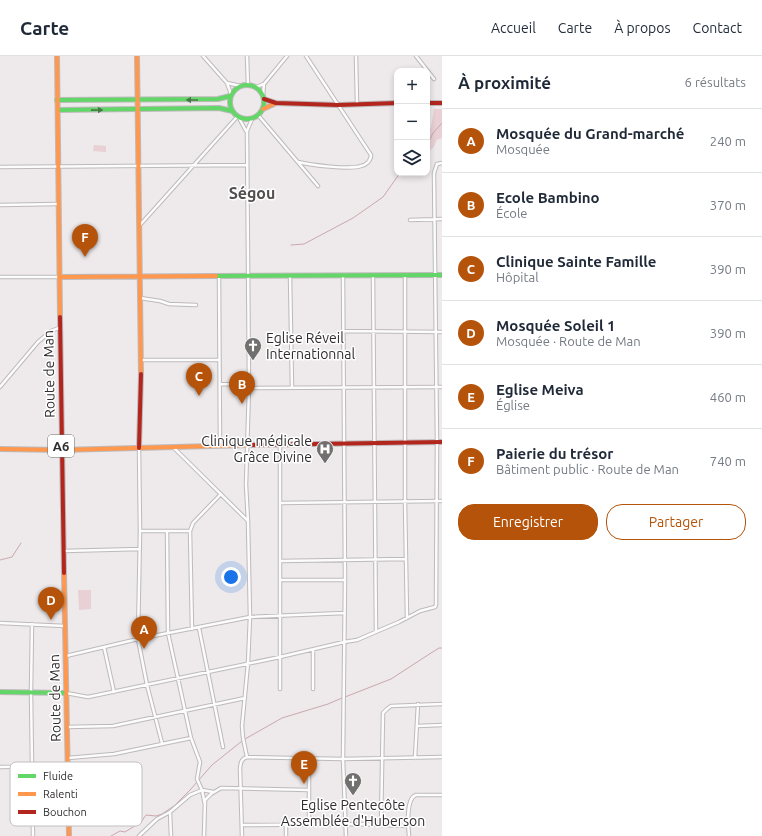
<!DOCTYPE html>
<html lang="fr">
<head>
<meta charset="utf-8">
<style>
  :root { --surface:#fff; --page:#f6f6f7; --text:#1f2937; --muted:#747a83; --line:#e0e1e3; --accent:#b45309 }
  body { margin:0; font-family:Ubuntu,sans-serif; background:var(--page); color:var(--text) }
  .controls { position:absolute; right:12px; top:12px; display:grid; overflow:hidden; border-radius:8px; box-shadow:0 2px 6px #0003 }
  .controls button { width:36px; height:36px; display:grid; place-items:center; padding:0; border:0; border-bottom:1px solid var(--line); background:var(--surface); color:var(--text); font:20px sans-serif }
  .you { position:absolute; left:231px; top:521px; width:14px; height:14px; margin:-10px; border:3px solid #fff; border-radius:50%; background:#1a73e8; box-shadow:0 0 0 6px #1a73e833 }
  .badge { display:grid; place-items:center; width:26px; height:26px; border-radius:50%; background:var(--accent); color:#fff; font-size:13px; font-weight:700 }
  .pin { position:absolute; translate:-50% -33px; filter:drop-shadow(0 1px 2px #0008) }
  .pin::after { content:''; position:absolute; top:21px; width:14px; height:12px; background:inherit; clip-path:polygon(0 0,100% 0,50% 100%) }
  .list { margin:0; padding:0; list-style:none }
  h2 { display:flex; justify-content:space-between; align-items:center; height:52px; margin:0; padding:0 16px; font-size:17px }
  h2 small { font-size:13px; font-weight:400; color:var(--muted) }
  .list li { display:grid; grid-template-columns:26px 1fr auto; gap:12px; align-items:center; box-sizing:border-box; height:64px; padding:0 16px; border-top:1px solid var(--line) }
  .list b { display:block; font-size:15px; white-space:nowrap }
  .list p { margin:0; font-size:13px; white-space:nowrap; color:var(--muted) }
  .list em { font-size:13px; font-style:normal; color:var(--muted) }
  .actions { display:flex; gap:8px; padding:12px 16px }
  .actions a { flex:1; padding:9px 0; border:1px solid var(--accent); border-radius:16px; text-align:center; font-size:14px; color:var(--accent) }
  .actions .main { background:var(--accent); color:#fff }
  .icon { flex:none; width:22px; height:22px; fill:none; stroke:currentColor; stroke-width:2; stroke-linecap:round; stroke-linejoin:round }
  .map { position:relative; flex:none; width:442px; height:780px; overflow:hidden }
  header { display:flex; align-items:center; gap:24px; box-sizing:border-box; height:56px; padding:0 20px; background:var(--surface); border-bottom:1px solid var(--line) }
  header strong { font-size:19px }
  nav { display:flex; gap:22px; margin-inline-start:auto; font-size:14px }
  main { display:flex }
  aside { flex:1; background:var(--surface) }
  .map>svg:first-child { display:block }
  .green { fill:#e8d0d4 }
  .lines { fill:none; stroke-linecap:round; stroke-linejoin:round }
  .stream { stroke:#caa8ae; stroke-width:1 }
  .street-casing { stroke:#bebabb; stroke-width:4.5 }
  .fast-casing { stroke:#bebabb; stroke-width:6 }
  .slow-casing { stroke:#bebabb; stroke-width:6 }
  .jam-casing { stroke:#bebabb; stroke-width:6 }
  .street { stroke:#fcfcfc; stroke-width:2.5 }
  .fast { stroke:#63d668; stroke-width:4 }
  .slow { stroke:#ff974d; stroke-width:4 }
  .jam { stroke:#b3261e; stroke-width:4 }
  .oneway { fill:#477948 }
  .labels { text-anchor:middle; stroke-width:3; stroke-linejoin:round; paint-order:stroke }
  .shield { fill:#fff; stroke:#6e6c6c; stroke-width:1 }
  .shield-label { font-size:13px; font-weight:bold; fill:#302d2d }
  .poi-label { font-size:14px; fill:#302d2d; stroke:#fff; text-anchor:start }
  .street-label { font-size:14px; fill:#302d2d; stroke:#fff }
  .quarter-label { font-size:16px; font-weight:bold; fill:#544e4f; stroke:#fff }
  .key { fill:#fff; stroke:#c1c0c0; stroke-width:1 }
  .key-label { font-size:11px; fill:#302d2d }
</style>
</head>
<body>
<header>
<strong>Carte</strong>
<nav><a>Accueil</a><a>Carte</a><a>À propos</a><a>Contact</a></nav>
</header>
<main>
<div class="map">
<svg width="442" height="780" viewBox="0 0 442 780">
  <rect width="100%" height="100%" fill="#eee9ea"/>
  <path class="green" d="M434,53H442V82L437,84L433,92L427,97V75L431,71Z
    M94,89L106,90V96L93,95Z
    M78,534H91V553L79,554Z"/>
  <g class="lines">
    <path class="stream" d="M427,89L433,77L442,67
      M291,189L304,188L353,162L383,141L400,117
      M0,504L12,501L21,487
      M345,641L391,623L431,597L439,592H442
      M245,683L282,662L328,648L342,642
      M111,780L120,775L125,776L141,766L146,759L156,760L162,758L174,750L190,734L212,709L242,685"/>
    <defs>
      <path id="street" d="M203,0L227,27L231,38
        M247,0L248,29
        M356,0L357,48
        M416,0L434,23
        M227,27L241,30
        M256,31L264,28L287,0
        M263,40L264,28
        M258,59L318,130
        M239,62L246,75
        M298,106C310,109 350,114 361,110C366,109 371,105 371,99L306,0
        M0,111L247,109
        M0,149L57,148
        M410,164L442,163
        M140,169L237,61
        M219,220L220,390
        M290,220L292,332
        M343,220L345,524L343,703L346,780
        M373,220L376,575
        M405,220V445L407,562
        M0,221H59
        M140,242L160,245L169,248L196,249
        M343,275L442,276
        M141,304H219
        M220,328L249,329
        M0,331L38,286L51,275L59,272
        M249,332L442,331
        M280,389V633
        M173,391L248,465
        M139,392L140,475L138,583L147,629L162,687
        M280,447L442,445
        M140,475H190
        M167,475L168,577L191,682L200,706L197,723L202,734L205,749
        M64,495L140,493
        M281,505L406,503
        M280,524H345
        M0,567L65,570
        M32,568L31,636L33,780
        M199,572L223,691
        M192,573L190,475L193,467L221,438
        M104,591L114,636
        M66,600L138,583L250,561L344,557
        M313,633V594
        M66,637L88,641L280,601L344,586L357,584L399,566L420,555L435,551L436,549L437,386L434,117L437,108L442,107
        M417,670L442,669
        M67,671L113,670L245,642
        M247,701L243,682L242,670L248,607L250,561L248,465L246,429L249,332L247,75L252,63
        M68,702L114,698L191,682
        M415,702L418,648
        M0,711L67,710
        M170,756L171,780
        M309,768V703
        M242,769L360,768L408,770
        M381,769L383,657L387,653L391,650L442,648
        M139,780L157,763L170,756L190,739L202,734L213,736
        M204,780L205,744L211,738L221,732L309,734
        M242,780L240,712C241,706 241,703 247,701L343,703L442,701
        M286,780V768
        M409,780C408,770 406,742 416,739H442"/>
      <path id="fast" d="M230 46a17 17 0 1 1 34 0a17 17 0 1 1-34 0Z
        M57,44L218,43L230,40
        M58,54L219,52L232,55
        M216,220L442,219
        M0,636L66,637"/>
      <path id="slow" d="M57,0L60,261
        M137,0L141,318
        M263,53L276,47
        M59,221L216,220
        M0,393L61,394L250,389
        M64,517L69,780"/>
      <path id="jam" d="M264,43L276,47L338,49L397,47
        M427,47H442
        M60,261L64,517
        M250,389L442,386
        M139,392L141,318"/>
    </defs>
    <use href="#street" class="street-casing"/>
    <use href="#fast" class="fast-casing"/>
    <use href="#slow" class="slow-casing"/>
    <use href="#jam" class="jam-casing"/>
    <use href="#street" class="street"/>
    <use href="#fast" class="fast"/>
    <use href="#slow" class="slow"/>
    <use href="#jam" class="jam"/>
  </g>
  <defs><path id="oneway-solid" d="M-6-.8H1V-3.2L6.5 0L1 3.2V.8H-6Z"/></defs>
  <g class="oneway">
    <use href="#oneway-solid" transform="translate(192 44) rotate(180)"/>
    <use href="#oneway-solid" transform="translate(97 54) rotate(-1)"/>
  </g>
  <defs>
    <symbol id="church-pin" viewBox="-11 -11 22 30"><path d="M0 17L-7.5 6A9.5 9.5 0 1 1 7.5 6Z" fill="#726f6f" stroke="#fff"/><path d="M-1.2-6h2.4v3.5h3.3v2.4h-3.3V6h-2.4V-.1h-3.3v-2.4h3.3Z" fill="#fff"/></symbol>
    <symbol id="hospital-pin" viewBox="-11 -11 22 30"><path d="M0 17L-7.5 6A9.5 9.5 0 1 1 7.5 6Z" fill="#726f6f" stroke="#fff"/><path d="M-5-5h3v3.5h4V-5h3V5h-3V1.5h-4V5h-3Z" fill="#fff"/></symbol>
  </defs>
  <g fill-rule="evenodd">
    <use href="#church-pin" x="243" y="280" width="20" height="27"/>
    <use href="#hospital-pin" x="315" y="383" width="20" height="27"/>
    <use href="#church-pin" x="343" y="715" width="20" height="27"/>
  </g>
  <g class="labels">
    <rect class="shield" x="48" y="379" width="26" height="22" rx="3"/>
    <g class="shield-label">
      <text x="61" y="395">A6</text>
    </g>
    <g class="poi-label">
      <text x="266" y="287">Eglise Réveil<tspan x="266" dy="16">Internationnal</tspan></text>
      <text x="312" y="390" text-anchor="end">Clinique médicale<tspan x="312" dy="16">Grâce Divine</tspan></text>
      <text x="353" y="754" text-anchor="middle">Eglise Pentecôte<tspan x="353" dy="16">Assemblée d'Huberson</tspan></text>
    </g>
    <g class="street-label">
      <text transform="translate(49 318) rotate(-91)" y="5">Route de Man</text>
      <text transform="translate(55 642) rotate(-91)" y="5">Route de Man</text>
    </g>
    <g class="quarter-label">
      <text x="252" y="143">Ségou</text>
    </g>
  </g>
  <rect x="10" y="706" width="132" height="64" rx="6" class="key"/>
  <rect x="18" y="718" width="18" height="4" fill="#63d668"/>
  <rect x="18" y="736" width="18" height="4" fill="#ff974d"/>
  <rect x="18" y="754" width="18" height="4" fill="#b3261e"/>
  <g class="key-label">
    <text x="43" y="724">Fluide</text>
    <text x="43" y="742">Ralenti</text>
    <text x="43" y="760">Bouchon</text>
  </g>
</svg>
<div class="controls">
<button>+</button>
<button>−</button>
<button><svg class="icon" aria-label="layers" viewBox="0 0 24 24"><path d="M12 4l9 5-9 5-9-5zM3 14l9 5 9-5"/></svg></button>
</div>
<div class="you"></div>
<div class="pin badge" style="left:144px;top:593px">A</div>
<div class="pin badge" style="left:242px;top:348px">B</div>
<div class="pin badge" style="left:199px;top:340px">C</div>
<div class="pin badge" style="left:51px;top:564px">D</div>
<div class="pin badge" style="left:304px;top:728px">E</div>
<div class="pin badge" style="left:85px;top:201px">F</div>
</div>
<aside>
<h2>À proximité<small>6 résultats</small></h2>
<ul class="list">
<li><span class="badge">A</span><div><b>Mosquée du Grand-marché</b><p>Mosquée</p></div><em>240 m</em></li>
<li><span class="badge">B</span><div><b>Ecole Bambino</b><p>École</p></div><em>370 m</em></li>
<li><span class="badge">C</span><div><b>Clinique Sainte Famille</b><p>Hôpital</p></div><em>390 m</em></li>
<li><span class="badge">D</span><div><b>Mosquée Soleil 1</b><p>Mosquée · Route de Man</p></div><em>390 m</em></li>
<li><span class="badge">E</span><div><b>Eglise Meiva</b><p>Église</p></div><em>460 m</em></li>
<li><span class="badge">F</span><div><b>Paierie du trésor</b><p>Bâtiment public · Route de Man</p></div><em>740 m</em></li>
</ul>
<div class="actions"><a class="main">Enregistrer</a><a>Partager</a></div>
</aside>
</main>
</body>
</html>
